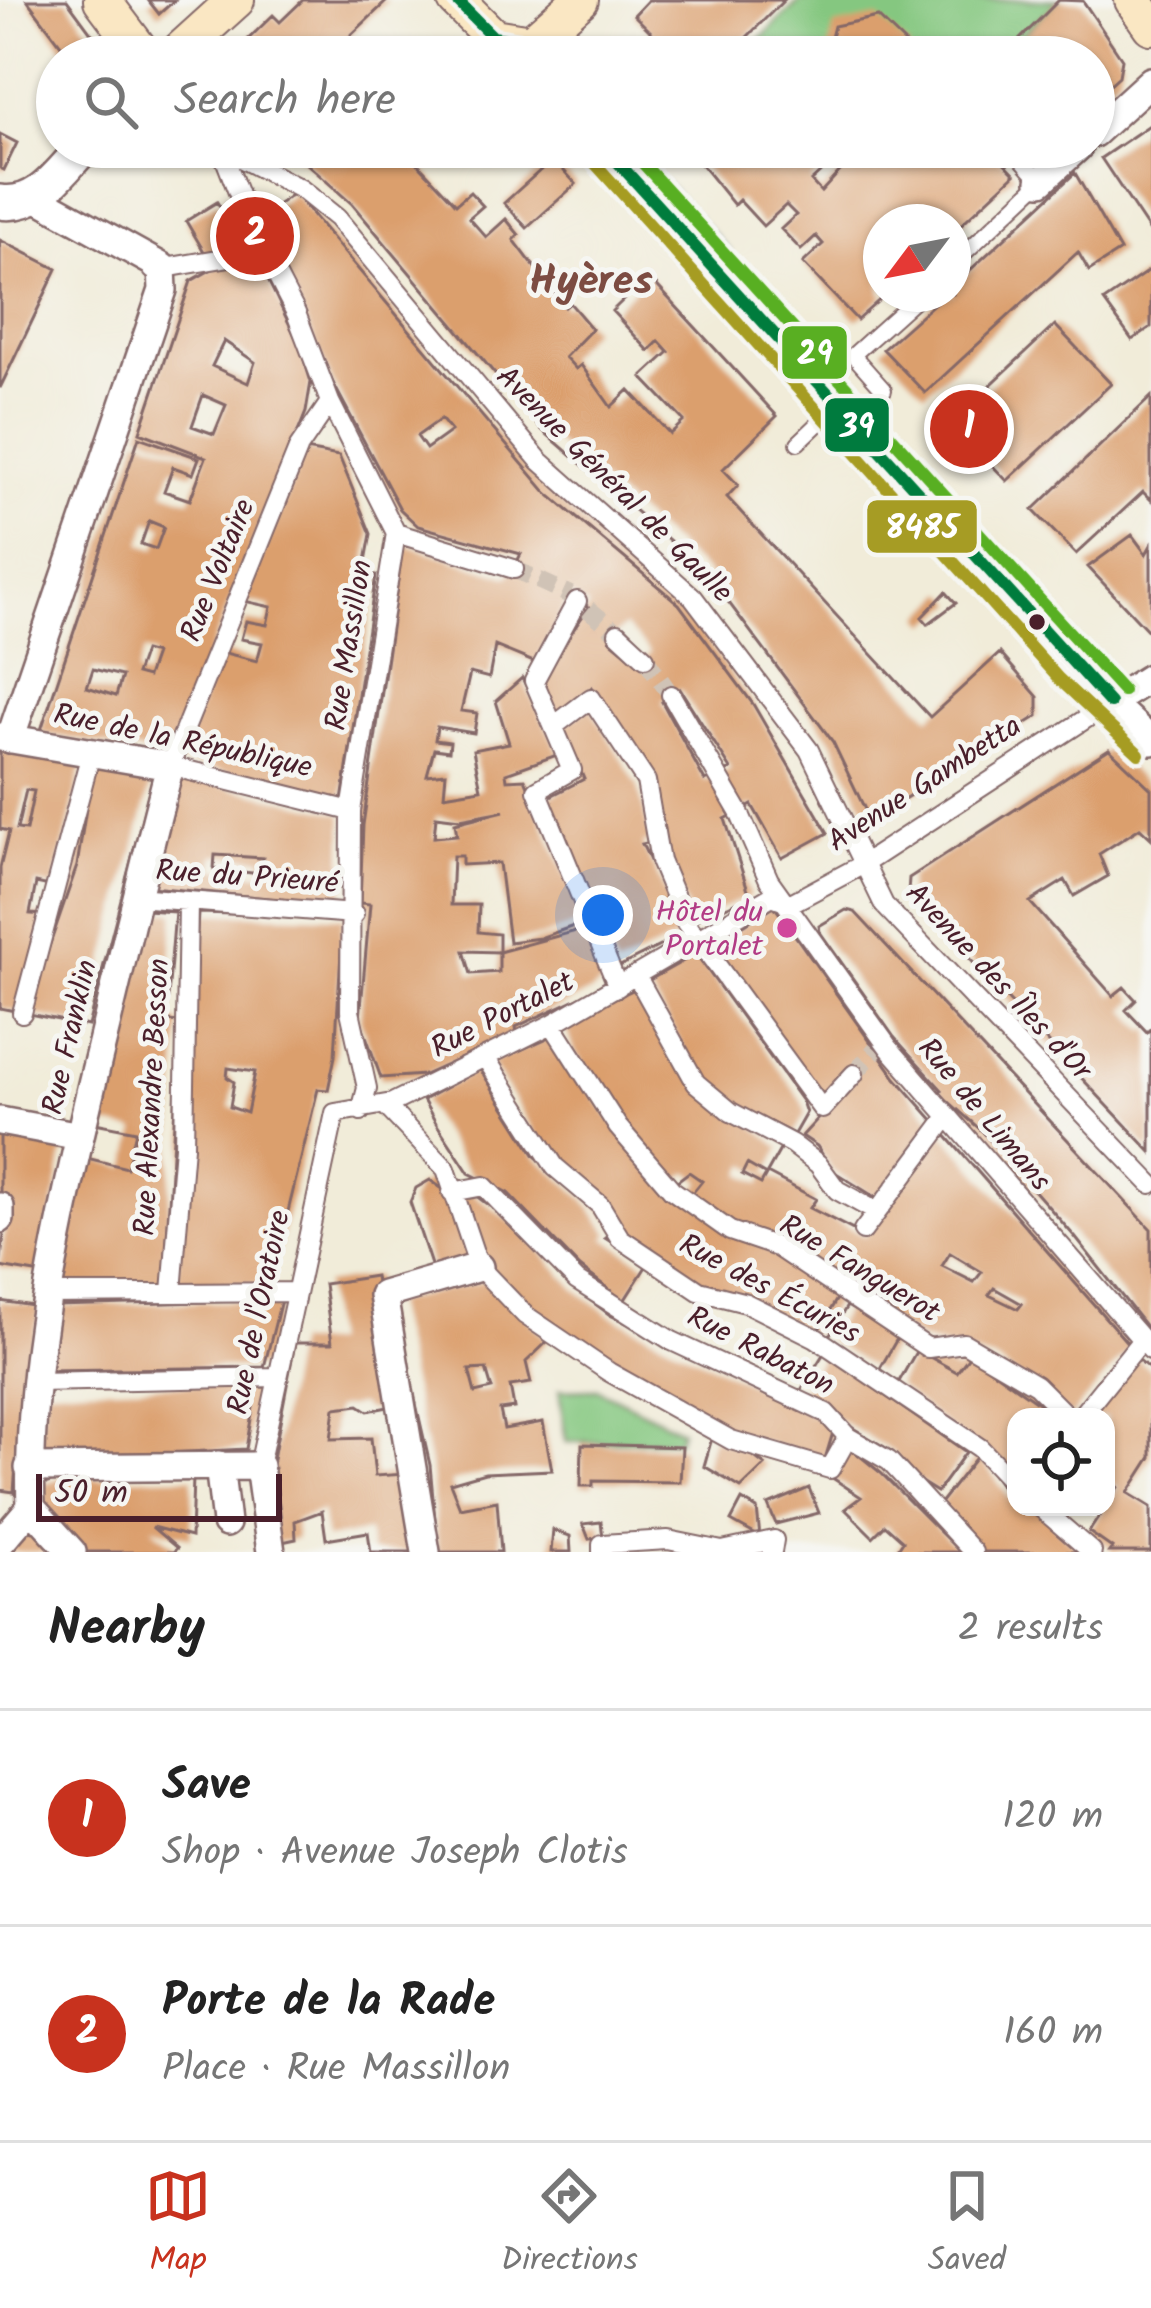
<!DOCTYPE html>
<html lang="en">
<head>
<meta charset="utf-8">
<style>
  :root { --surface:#fff; --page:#f2f2f2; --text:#222; --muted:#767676; --line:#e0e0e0; --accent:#c8321e }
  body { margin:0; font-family:Kalam,sans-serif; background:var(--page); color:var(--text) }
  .controls { position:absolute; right:36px; bottom:36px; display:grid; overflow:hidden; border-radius:24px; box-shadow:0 3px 9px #0004 }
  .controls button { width:108px; height:108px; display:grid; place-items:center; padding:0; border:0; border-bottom:3px solid var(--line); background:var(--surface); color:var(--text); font:60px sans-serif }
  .compass { position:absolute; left:863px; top:204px; width:108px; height:108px; border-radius:50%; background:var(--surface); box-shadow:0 3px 9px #0004; rotate:238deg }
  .scale { position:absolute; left:36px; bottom:30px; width:246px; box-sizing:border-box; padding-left:12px; border:6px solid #4a1f2b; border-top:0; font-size:33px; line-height:42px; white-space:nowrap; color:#4a1f2b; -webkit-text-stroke:9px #f6f6f2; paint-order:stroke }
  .you { position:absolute; left:603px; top:915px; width:42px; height:42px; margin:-30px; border:9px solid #fff; border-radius:50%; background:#1a73e8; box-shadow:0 0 0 18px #1a73e833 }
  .badge { display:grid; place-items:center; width:78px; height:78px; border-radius:50%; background:var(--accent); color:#fff; font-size:39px; font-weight:700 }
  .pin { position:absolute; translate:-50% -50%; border:6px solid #fff; box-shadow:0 3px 12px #0006 }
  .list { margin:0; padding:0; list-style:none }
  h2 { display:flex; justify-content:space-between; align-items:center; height:156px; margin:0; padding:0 48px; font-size:51px }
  h2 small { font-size:39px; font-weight:400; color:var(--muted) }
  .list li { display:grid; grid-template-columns:78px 1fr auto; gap:36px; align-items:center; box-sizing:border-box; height:216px; padding:0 48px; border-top:3px solid var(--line) }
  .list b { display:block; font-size:45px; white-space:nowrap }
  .list p { margin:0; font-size:39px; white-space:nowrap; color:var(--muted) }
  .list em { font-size:39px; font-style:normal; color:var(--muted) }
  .icon { flex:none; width:66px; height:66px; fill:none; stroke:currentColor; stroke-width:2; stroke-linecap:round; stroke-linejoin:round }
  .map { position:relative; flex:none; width:1151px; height:1552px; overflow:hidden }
  .search { position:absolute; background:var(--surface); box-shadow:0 3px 9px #0004; left:36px; right:36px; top:36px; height:132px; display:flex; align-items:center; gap:30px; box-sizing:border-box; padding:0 42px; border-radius:66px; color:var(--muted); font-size:45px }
  .sheet { height:588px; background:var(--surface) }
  nav { display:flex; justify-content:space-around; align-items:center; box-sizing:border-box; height:168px; border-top:3px solid var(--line); background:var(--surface); font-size:33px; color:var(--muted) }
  nav a { display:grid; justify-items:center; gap:6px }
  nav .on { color:var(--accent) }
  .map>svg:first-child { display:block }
  .green { fill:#85c780; stroke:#687356; stroke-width:3 }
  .water { fill:#56b8d4; stroke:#506c80; stroke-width:3 }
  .building { fill:#db9f6d; fill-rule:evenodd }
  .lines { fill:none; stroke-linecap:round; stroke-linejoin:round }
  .pedestrian-tunnel { stroke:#d0c3b6; stroke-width:18; stroke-dasharray:18 9; stroke-linecap:butt }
  .service-casing { stroke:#846768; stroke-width:18 }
  .pedestrian-casing { stroke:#846768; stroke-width:22 }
  .minor-casing { stroke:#846768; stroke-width:32 }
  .tertiary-casing { stroke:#846768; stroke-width:38 }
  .secondary-casing { stroke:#846768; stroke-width:40 }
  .service { stroke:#fff; stroke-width:14 }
  .pedestrian { stroke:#fff; stroke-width:18 }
  .minor { stroke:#fff; stroke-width:27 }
  .tertiary { stroke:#fff; stroke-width:33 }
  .secondary { stroke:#fae7c3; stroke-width:36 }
  .bus-1-casing { stroke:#f6f6f2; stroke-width:21 }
  .bus-2-casing { stroke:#f6f6f2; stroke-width:21 }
  .bus-3-casing { stroke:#f6f6f2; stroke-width:21 }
  .bus-1 { stroke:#007b3e; stroke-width:12 }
  .bus-2 { stroke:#a69c24; stroke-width:12 }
  .bus-3 { stroke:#59af22; stroke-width:12 }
  .bus-dot { fill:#4a1f2b; stroke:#f6f6f2; stroke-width:4.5 }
  .hotel-dot { fill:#d1479c; stroke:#f6f6f2; stroke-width:4.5 }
  .labels { text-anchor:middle; stroke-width:10; stroke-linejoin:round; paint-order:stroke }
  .street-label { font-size:30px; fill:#4a1f2b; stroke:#f6f6f2 }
  .hotel-label { font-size:30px; fill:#b23c85; stroke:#f6f6f2; text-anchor:end }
  .district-label { font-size:42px; font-weight:bold; fill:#7d4c42; stroke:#f6f6f2 }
  .line-badge { stroke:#f6f6f2; stroke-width:4.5 }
  .badge-label { font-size:33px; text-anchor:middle; font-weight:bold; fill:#fff }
</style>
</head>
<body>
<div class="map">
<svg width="1151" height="1552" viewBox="0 0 1151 1552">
  <rect width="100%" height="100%" fill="#f6f6f2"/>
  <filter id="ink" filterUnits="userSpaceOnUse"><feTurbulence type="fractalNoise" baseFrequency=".00833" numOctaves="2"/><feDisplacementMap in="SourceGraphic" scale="24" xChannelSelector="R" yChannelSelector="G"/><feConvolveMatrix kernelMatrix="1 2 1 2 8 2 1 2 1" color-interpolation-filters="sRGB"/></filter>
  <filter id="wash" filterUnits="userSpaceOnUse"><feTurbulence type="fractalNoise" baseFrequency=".004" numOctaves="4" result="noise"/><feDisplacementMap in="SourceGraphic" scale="48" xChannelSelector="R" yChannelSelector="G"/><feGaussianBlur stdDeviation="2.7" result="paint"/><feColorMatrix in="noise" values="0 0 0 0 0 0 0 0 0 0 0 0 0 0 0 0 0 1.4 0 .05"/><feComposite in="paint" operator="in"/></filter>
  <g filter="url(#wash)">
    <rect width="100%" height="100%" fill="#f1ecd9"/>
    <path class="green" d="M801,0H1059L998,57H767L755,44Z
      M598,1389L681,1430L678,1440L566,1442L559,1390Z"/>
    <path class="water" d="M666,183L730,252L723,258L659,190Z
      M770,297L835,366L828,372L763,304Z"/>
    <g id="blocks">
      <path class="building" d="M27,0H67L92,34L67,53Z
        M148,0H175L159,14Z
        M303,0H388L328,57H230L273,15L280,22Z
        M648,0H784L727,57H676L634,15Z
        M1059,0L1083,1L1122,59L1119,76L1094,99V57H1002Z
        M878,17L910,48L907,57H826L834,26Z
        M1151,124V233L1101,158Z
        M0,134L17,143L4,170L0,168Z
        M288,147H414L408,153L456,204L470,192L483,206L469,218L486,237L506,219L519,235L514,240L565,307L570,303L592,329L565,357L576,369L581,365L611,407L629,390L670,434L684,421L642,377L669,352L659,341L649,351L612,311L648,276L777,416L723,469L738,485L727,497L930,717L1000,653L1038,697V716L870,820L833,742L706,572L542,430L352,204Z
        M687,147H827L837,157L811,181L821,192L862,147H989L1015,174L953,232V222H881V294H886L857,320L803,263L823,244L816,236L801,250L781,229L796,215L786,205L763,226L739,200L734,205Z
        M553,159L576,184L527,228L504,203Z
        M1075,173L1120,251L1089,271L1078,252L925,393L883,349L945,294H953V286Z
        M294,193L546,492L679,604L753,704L828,833L782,858L752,805L725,819L750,896L692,922L663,845L654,780L592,687L558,716L539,680L589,607L570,595L536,663L495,646L489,678L470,673L461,711L477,713L474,733L437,727L435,740L450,742L449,751L434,749L427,775L446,773L444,795L481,789L473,750L509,743L496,701L522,678L560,754L506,773L507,780L525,779L585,922L540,938L509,942L499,863L462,865V856H453L451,905H479L478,932L499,934V952L464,951L471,974L499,972V952L587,928L610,978L591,992L516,1027L517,1033L424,1075L381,1078L360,1019L370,904L360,903L363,825L403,544L509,577L521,554L418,526L400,509L332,381L271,240L252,247L299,344L311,382L306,412L168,756L40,733L139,437L199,458L193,474L173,467L164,491L190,500L206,457L140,432L191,281L230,259L206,255L186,221L217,202L235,231H241ZM224,341L255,362L248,383L212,366ZM203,395L226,405L214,434L192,426ZM441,419L451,431L426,449L417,436ZM149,521L164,527L156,549L141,544ZM625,626L650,652L639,664L610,640ZM144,651L155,654L147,677L136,674ZM93,669L122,676L116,696L87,687ZM680,689L731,769L705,781L662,702ZM504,811L455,823L457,835L434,837L436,816L460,819Z
        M0,240L57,269L0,388Z
        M1151,269V327L1132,340L1104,301Z
        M1055,325L1111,384L1007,481L951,422Z
        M1151,397V500L1143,492L1076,554L1033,510Z
        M305,450L339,456L371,534L364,572L376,575L342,801L179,761L221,652L257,661L262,643L241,639L246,621L267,625L271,607L244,601Z
        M1132,535L1146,554L1151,545V634L1088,567Z
        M946,592L956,603L928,624L922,617Z
        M590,707L638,786L651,842L642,844L685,933L616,968L547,798L584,779L562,727Z
        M1109,749L1151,789V838L1140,828L1099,854L1108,876L1074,896L1065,880L1030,902L1113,996L1124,987L1136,1000L1126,1010L1147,1032L1151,1028V1152L908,893L909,878Z
        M0,750L83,761L54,887L36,883L30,914L43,915L41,970L77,866L93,764L153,776L88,1026L0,1008V868L9,831L0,829ZM26,790L34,791L26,830L17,829Z
        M179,776L343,814V905L150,887ZM215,855L263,858L262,874L214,869Z
        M774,906L896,1078L935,1122L878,1199L833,1171L817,1146L802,1136L856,1077L851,1067L838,1077L842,1082L824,1104L710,946Z
        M146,910L175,912L166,1021L180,1022L164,1287L60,1285L83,1157L127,1168L136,1131L90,1122Z
        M846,910L855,912L1151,1229V1333L1075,1237L983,1132L939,1093L942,1090L894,1037L820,932L819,926Z
        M198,913L343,917L335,1056L328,1090L318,1089L270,1285H177ZM228,1068L255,1072L247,1113L230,1107L234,1082L227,1077Z
        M696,954L802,1101L806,1113L794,1134L724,1099L698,1073L646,982Z
        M635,989L676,1062L781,1148L767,1173L816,1199L810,1208L865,1236L943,1132L1131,1347L1071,1416L994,1360L923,1341L735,1226L690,1196L702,1181L689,1172L672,1185L575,1052L564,1022ZM747,1164L766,1175L761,1184L742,1174ZM950,1253L982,1272L974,1282L942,1266ZM994,1288L1022,1304L1018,1309L989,1295Z
        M550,1037L649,1170L838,1297L816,1334L699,1283L620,1231L542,1144L491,1063Z
        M480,1069L535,1156L584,1199L610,1234L605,1238L647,1265L624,1301L580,1267L508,1193L469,1173L436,1123L423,1100Z
        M0,1127L66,1138L41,1274L0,1267L8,1203L0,1201Z
        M430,1180L444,1190L471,1261L434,1274L410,1202L416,1188Z
        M471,1192L525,1233L575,1289L610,1315L835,1426L825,1459L736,1434L547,1328L487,1270L456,1200Z
        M375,1276L393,1406L368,1411L359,1405L335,1408L331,1439L371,1438L375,1476L406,1474L418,1552H371L368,1532L326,1539L322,1511L295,1521L296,1539L273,1544L268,1485L295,1343H332L324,1284Z
        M492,1279L548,1341L526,1362L531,1383L510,1386L514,1408L500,1410L504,1429L543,1422L552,1470L485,1473L450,1483L460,1508L497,1501L501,1552H438L430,1465L393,1303ZM486,1369L492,1389L475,1393L469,1370Z
        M281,1300L264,1367L45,1370L55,1306Z
        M0,1301L40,1307L21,1397L14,1492L0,1490Z
        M847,1306L898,1337L878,1372L827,1339Z
        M917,1350L957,1372L970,1355L1058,1417H1016V1482L897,1385Z
        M824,1353L966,1452L937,1492L905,1472L893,1452L798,1395Z
        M1134,1356L1151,1370V1457L1128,1493L1151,1507V1552H1109L1112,1548L1089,1532L1118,1487L1106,1479V1417H1086Z
        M257,1383L246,1449L35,1460L46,1389Z
        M712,1438L748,1452L765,1465L741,1488L704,1466Z
        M582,1444L682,1447L680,1482L593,1481V1486H581Z
        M849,1447L881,1473L960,1552H896L903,1541L885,1525L873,1537L845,1509L861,1497L831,1477Z
        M978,1455L1013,1503L1016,1499V1507H1068L1053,1525L1083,1552H980L940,1503Z
        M193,1477L191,1537L152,1527L177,1548L173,1552H81L46,1513L41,1485L61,1479Z
        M809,1488L819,1513L776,1524L768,1505Z
        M742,1500L757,1509L760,1537L731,1521Z
        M601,1522L603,1537L589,1539L583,1524Z
        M35,1524L60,1552H5Z
        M553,1530L570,1536L571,1552H551Z"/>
    </g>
  </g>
  <g filter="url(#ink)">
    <use href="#blocks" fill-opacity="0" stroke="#846768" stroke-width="3"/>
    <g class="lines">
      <path class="pedestrian-tunnel" d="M514,569L570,595
        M588,609L618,633
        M645,658L671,695
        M854,1074L876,1049"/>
      <defs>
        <path id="service" d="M953,264L1041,181L1011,147
          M852,419L884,390L853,355L921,294
          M798,443L839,404"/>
        <path id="pedestrian" d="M219,147L301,189L337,218L539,460L693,597L809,750L884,905L1151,1184
          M222,151L251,226L296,313L330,402L396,533L351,811L350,1011L367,1088L361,1111
          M153,270L265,251
          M330,402L299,447L170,766L351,811
          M396,533L514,569
          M577,601L534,681L572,770L537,790L618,987
          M618,633L645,658
          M671,695L739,812L769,880L889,1048L1151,1350
          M554,726L591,698L646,781L660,861L686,923L822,1109L854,1074
          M136,897L354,914
          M791,903L862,865L1110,703
          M636,975L696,1083L731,1112L792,1144L818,1164L837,1190L877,1212
          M22,1013L91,753
          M552,1024L618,1127L672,1190L730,1231L777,1247L928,1348L964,1343L1036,1385L1068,1417
          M485,1057L555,1167L600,1205L620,1238L699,1291L746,1303L816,1338L980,1448L1016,1486
          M385,1105L446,1169L479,1267L525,1315L609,1372L731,1440L830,1469L848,1437
          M452,1192L484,1186L577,1281L672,1341L826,1413L848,1437L889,1461L973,1552
          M863,1231L947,1118
          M172,1292L184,1146L188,904
          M47,1294L296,1292
          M36,1382L278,1377
          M1080,1417L1141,1341
          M259,1466L335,1113L392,1103L552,1024L772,896L791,903
          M1040,1507L1092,1552
          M602,1552V1544L668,1540L722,1551L774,1540L772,1552"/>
        <path id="minor" d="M1094,133L1151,81
          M604,147L1072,667L1151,741
          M1041,181L1078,147
          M1110,703L1151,677
          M0,737L170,766C142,872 118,978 92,1084C60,1222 26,1364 31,1507L72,1552
          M10,739L163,290L162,267L36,197
          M0,1121L80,1136
          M0,1207V1219
          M219,1465L226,1523
          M29,1468L259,1466L271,1552
          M0,1543L31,1507
          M426,1552L383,1295L479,1267"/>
        <path id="tertiary" d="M0,202C38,208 60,172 84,147"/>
        <path id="secondary" d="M102,0L145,57
          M456,0L493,37L531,43L580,0
          M1133,0L1151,26
          M173,57L236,0"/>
      </defs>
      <use href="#service" class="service-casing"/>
      <use href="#pedestrian" class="pedestrian-casing"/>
      <use href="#minor" class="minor-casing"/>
      <use href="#tertiary" class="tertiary-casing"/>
      <use href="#secondary" class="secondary-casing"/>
      <use href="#service" class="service"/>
      <use href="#pedestrian" class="pedestrian"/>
      <use href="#minor" class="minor"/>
      <use href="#tertiary" class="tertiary"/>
      <use href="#secondary" class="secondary"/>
      <defs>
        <path id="bus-1" d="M456,0L493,37L531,43
          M604,147L1110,703"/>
        <path id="bus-2" d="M591,159L1059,679L1139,754"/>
        <path id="bus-3" d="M628,147L1123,691"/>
      </defs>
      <use href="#bus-1" class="bus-1-casing"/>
      <use href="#bus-2" class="bus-2-casing"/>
      <use href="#bus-3" class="bus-3-casing"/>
      <use href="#bus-1" class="bus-1"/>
      <use href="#bus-2" class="bus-2"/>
      <use href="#bus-3" class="bus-3"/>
    </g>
  </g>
  <circle class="bus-dot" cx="1037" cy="622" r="10"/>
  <circle class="hotel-dot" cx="787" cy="928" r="12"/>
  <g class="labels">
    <g class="street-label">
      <text transform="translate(615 484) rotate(45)" y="10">Avenue Général de Gaulle</text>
      <text transform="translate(217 570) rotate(-68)" y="10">Rue Voltaire</text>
      <text transform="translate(348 645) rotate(-81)" y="10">Rue Massillon</text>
      <text transform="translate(183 740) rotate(12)" y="10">Rue de la République</text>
      <text transform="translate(924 783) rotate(-33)" y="10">Avenue Gambetta</text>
      <text transform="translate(247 876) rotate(4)" y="10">Rue du Prieuré</text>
      <text transform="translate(999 981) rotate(47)" y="10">Avenue des Îles d'Or</text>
      <text transform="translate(502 1014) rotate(-27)" y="10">Rue Portalet</text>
      <text transform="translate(69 1037) rotate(-77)" y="10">Rue Franklin</text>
      <text transform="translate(151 1097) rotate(-87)" y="10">Rue Alexandre Besson</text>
      <text transform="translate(985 1114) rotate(50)" y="10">Rue de Limans</text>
      <text transform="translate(860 1268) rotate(31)" y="10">Rue Fanguerot</text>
      <text transform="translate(770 1288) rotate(28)" y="10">Rue des Écuries</text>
      <text transform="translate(258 1312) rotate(-78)" y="10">Rue de l'Oratoire</text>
      <text transform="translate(761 1350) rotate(27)" y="10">Rue Rabaton</text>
    </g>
    <g class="hotel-label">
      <text x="763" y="921">Hôtel du<tspan x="763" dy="34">Portalet</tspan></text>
    </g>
    <g class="district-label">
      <text x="591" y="294">Hyères</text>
    </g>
  </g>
  <g class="line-badge">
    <rect x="780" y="324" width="69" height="57" rx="12" fill="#59af22"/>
    <rect x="823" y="396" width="68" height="58" rx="12" fill="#007b3e"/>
    <rect x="865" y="498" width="114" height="57" rx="12" fill="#a69c24"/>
  </g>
  <g class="badge-label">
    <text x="815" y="364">29</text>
    <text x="857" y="437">39</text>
    <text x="922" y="538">8485</text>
  </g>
</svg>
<div class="controls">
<button><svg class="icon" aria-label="locate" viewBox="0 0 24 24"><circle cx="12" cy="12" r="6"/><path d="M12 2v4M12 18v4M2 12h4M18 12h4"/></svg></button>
</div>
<svg class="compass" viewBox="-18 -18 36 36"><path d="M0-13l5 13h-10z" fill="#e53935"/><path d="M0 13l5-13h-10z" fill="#767676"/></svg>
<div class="scale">50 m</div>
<div class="you"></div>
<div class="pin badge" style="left:969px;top:429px">1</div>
<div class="pin badge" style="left:255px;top:236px">2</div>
<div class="search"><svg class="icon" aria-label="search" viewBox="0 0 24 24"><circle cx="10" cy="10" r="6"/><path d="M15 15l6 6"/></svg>Search here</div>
</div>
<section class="sheet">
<h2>Nearby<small>2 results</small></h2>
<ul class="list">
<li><span class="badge">1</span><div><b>Save</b><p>Shop · Avenue Joseph Clotis</p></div><em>120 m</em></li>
<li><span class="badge">2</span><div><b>Porte de la Rade</b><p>Place · Rue Massillon</p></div><em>160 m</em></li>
</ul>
</section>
<nav>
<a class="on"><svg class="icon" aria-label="map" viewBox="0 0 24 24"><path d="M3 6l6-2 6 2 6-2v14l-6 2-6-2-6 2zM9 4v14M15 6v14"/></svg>Map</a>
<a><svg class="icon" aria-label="directions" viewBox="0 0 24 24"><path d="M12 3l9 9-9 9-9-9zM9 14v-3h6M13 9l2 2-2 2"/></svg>Directions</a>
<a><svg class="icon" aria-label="saved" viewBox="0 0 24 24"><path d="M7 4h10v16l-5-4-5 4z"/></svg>Saved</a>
</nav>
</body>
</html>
